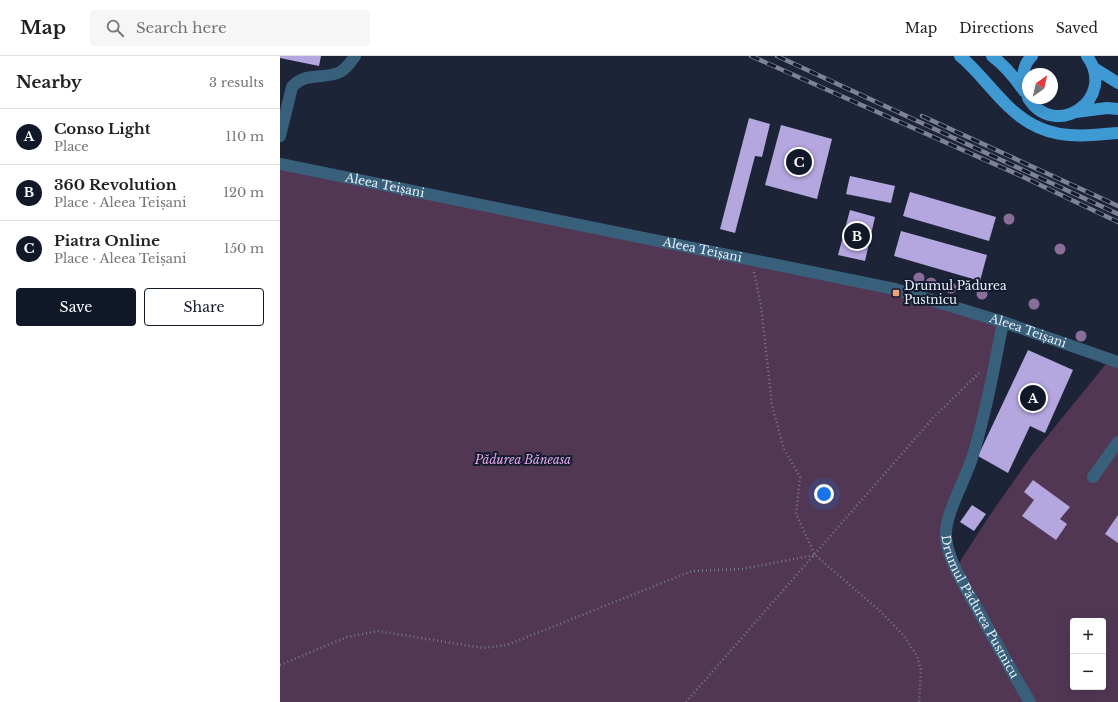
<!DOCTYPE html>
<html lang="en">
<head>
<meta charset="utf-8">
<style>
  :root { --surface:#fff; --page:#f6f6f6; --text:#202124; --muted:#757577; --line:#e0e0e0; --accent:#111827 }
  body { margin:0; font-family:"Libre Baskerville",serif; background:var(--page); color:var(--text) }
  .controls { position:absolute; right:12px; bottom:12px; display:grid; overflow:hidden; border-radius:4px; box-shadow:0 4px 16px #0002 }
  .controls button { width:36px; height:36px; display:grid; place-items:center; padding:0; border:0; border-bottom:1px solid var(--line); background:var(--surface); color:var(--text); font:20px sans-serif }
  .compass { position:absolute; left:742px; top:12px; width:36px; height:36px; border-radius:50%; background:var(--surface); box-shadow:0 4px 16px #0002; rotate:34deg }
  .you { position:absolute; left:544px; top:438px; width:14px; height:14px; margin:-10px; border:3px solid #fff; border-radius:50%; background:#1a73e8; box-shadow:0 0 0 6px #1a73e833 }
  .badge { display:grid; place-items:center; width:26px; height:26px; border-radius:50%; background:var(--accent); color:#fff; font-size:13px; font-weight:700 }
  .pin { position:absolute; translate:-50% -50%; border:2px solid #fff; box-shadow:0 1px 4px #0006 }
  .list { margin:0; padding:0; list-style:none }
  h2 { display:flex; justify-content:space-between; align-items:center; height:52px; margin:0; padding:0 16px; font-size:17px }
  h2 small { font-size:13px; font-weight:400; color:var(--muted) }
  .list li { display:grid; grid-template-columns:26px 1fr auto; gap:12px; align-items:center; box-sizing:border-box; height:56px; padding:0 16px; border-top:1px solid var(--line) }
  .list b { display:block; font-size:15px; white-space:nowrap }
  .list p { margin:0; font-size:13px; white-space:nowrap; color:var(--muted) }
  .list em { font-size:13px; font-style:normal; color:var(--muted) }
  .actions { display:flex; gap:8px; padding:12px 16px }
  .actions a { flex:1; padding:9px 0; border:1px solid var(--accent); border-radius:4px; text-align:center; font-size:14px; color:var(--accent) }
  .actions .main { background:var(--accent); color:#fff }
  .icon { flex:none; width:22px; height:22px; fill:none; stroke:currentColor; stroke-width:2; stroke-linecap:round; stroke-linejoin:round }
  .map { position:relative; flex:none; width:838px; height:646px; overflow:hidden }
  header { display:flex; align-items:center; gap:24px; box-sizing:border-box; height:56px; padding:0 20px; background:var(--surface); border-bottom:1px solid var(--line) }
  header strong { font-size:19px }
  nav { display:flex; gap:22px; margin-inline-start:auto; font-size:14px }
  .search { width:280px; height:36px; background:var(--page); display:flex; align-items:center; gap:10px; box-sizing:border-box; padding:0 14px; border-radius:4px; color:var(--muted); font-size:15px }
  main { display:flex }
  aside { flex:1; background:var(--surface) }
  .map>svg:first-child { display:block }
  .green { fill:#523754; fill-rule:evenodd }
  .building { fill:#b4a6de }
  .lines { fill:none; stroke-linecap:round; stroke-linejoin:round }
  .path { stroke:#73798a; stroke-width:2.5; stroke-dasharray:1 3; stroke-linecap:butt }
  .minor { stroke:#38607b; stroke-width:12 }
  .major { stroke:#3f9ad3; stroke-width:12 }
  .rail-casing { stroke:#7d8394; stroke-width:4.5 }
  .rail { stroke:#141b2e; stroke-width:3; stroke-dasharray:9; stroke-linecap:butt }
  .tree { fill:#8b6d9a }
  .poi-dot { fill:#f0a27b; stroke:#141b2e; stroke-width:1.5 }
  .labels { text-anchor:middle; stroke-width:4; stroke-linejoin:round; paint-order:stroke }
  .street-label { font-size:12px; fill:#e8eefb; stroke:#141b2e }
  .poi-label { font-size:12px; fill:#e8eefb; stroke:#141b2e; text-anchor:start }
  .park-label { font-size:12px; font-style:italic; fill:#e5a9eb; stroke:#141b2e }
</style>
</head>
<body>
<header>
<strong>Map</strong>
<div class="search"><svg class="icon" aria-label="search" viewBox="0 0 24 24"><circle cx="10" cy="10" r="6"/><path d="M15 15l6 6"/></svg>Search here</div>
<nav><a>Map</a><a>Directions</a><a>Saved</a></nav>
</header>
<main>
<aside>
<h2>Nearby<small>3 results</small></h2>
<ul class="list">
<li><span class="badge">A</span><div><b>Conso Light</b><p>Place</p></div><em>110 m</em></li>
<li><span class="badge">B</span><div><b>360 Revolution</b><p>Place · Aleea Teișani</p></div><em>120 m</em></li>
<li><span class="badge">C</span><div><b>Piatra Online</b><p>Place · Aleea Teișani</p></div><em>150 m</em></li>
</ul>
<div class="actions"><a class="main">Save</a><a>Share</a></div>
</aside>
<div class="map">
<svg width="838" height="646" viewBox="0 0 838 646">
  <rect width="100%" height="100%" fill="#1d2438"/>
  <path class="green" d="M0,108L615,233L723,266L719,284L667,470L677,514L681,504L708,462L752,399L830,303L838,306V646H0ZM793,565H823V631H793Z"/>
  <path class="building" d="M0,0H41L39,10L0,2Z
    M469,62L490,68L482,101L475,100L455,177L440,173Z
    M501,69L552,83L537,143L485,129Z
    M570,120L615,130L611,147L566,138Z
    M630,136L716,161L709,185L623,160Z
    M570,154L595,161L585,205L558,199Z
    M621,175L707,199L700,225L614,200Z
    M748,294L793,314L765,377L750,370L728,417L698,400Z
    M753,424L790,451L780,463L787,468L776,484L742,460L754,444L744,436Z
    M692,449L706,458L694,475L680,466Z
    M838,459V487L825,478Z"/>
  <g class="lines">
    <path class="path" d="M474,216L481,250L492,349L504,393L520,421L516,458L535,499L600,555L624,580L637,600L641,614L639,646
      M0,609L67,581L98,575L203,592L227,589L412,515L462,513L535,499
      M406,646L653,362L699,317"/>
    <g class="minor">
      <path d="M0,80L12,31C26,15 44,24 60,16C66,13 71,6 75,0"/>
      <path id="s1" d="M0,108L615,233L723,266L838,306"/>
      <path id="s2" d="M723,266C714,312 706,357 692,402C685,425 664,459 666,482C668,505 687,534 698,554C715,585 732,616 750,646"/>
      <path d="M813,421L838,386"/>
    </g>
    <path class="major" d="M680,0C698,15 712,35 729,51C763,84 794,81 838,77
      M712,0C726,10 735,22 744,35
      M814,12L838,27
      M744,34C742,22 742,9 752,0
      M748,42C775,85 838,43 807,0
      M796,56L827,52L838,53"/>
    <defs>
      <path id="rail" d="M471,0L739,119L838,166
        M497,0L838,158
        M642,60L838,150"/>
    </defs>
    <use href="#rail" class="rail-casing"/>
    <use href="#rail" class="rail"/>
  </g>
  <g class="tree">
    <circle cx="729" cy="163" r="5.5"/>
    <circle cx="780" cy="193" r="5.5"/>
    <circle cx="639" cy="222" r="5.5"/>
    <circle cx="651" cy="227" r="5.5"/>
    <circle cx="671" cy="232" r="5.5"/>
    <circle cx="702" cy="238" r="5.5"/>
    <circle cx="754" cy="248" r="5.5"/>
    <circle cx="801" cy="280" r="5.5"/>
  </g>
  <rect class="poi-dot" x="612" y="233" width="8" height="8" rx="2"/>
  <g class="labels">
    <g class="street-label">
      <text dy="4" stroke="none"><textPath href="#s1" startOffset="107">Aleea Teișani</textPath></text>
      <text dy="4" stroke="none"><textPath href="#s1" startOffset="431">Aleea Teișani</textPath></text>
      <text dy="4" stroke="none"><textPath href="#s1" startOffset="767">Aleea Teișani</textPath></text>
      <text dy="4" stroke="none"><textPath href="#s2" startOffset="301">Drumul Pădurea Pustnicu</textPath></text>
    </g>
    <g class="poi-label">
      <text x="624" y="234">Drumul Pădurea<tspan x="624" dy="14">Pustnicu</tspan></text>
    </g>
    <g class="park-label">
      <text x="243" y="408">Pădurea Băneasa</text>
    </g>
  </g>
</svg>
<div class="controls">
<button>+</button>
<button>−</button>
</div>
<svg class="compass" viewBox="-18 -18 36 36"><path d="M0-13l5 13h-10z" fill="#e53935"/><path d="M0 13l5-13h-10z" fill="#757577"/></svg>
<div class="you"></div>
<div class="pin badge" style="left:753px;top:342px">A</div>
<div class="pin badge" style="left:577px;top:180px">B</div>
<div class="pin badge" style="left:519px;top:106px">C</div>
</div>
</main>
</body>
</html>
